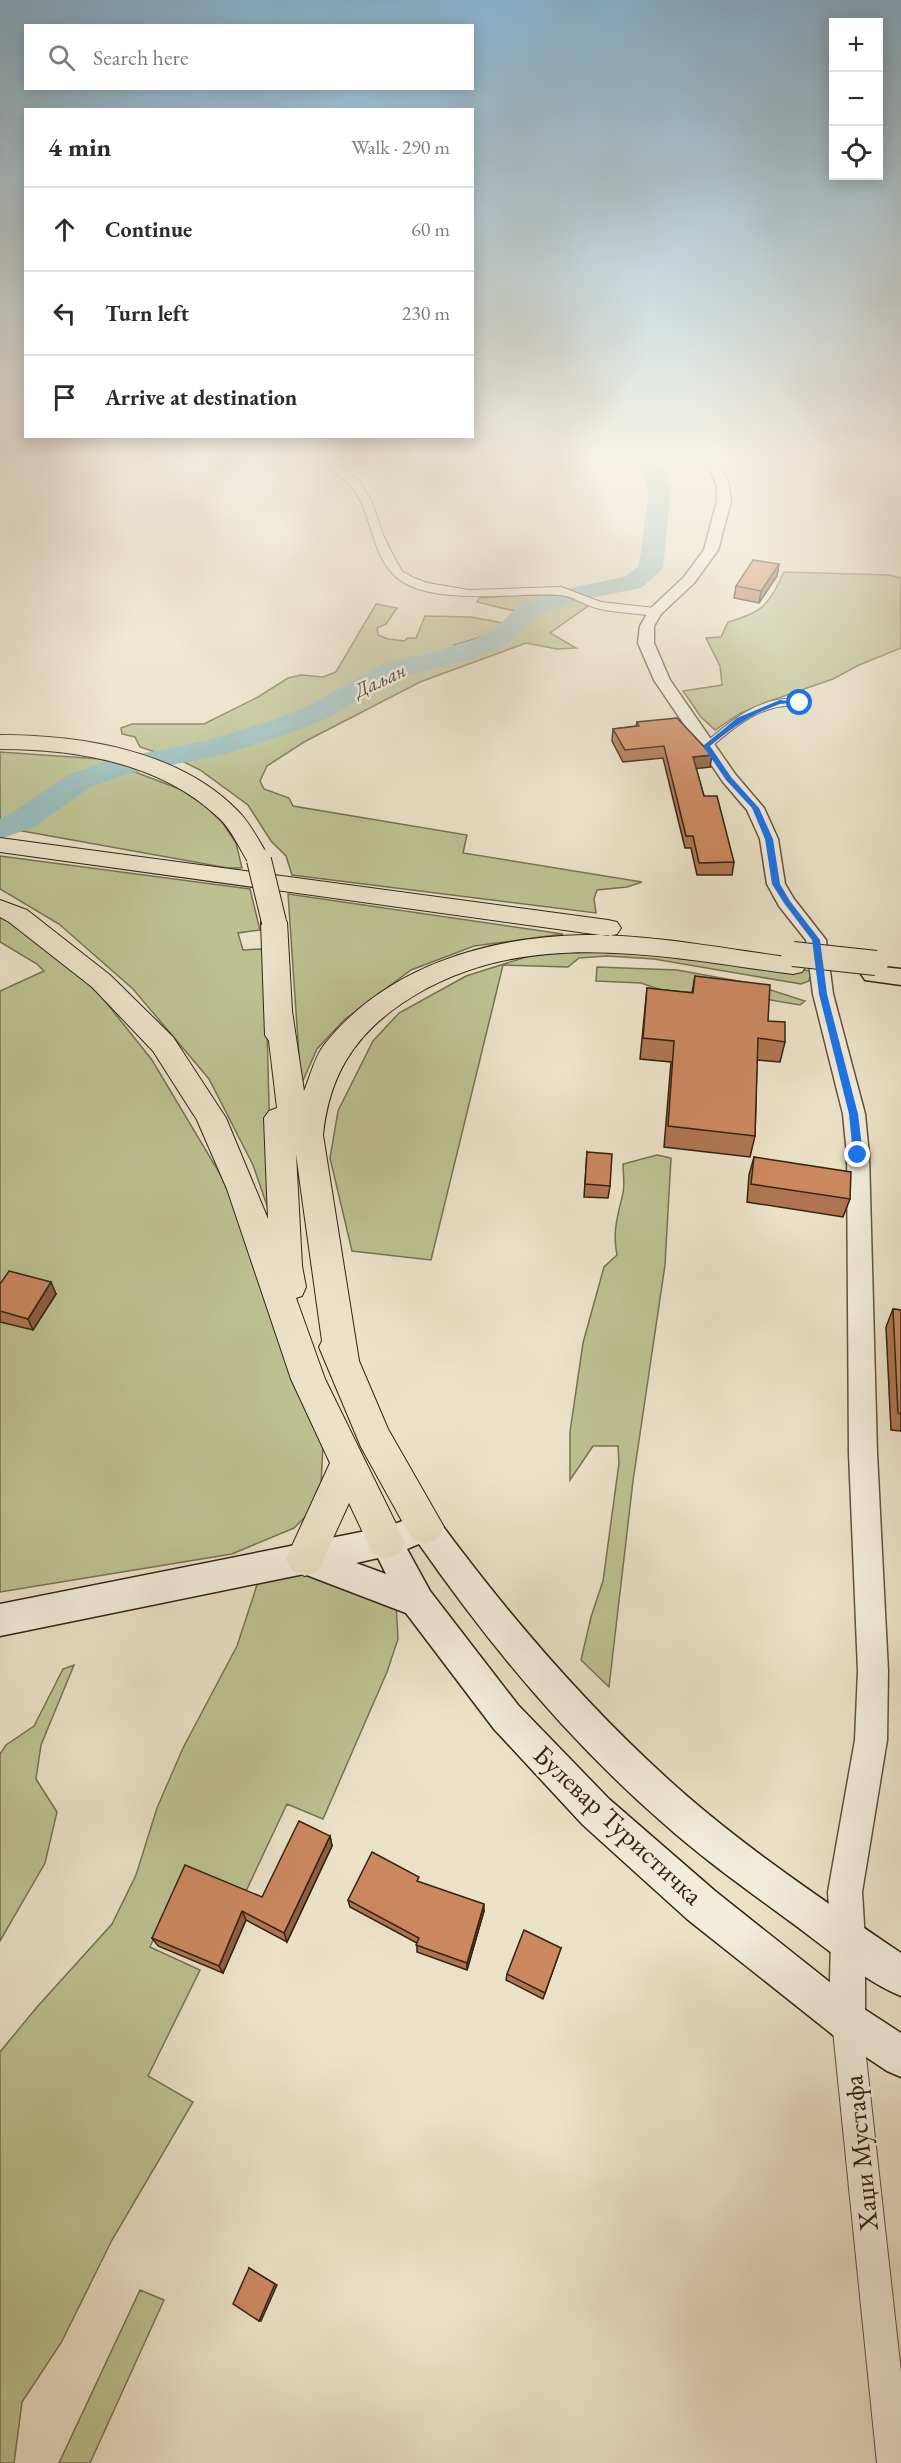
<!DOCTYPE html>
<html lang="en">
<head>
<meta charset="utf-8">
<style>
  :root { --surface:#fff; --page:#f7f7f7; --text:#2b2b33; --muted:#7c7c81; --line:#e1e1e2 }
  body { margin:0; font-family:"EB Garamond",serif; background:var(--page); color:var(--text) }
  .controls { position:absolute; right:18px; top:18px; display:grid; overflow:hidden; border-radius:0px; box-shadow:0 3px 15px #0003 }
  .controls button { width:54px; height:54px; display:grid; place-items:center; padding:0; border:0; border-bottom:2px solid var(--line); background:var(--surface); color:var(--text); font:30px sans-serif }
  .stop { position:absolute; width:18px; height:18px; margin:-14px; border:4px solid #1a73e8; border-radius:50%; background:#fff }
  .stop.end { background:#1a73e8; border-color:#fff; box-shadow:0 2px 6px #0008 }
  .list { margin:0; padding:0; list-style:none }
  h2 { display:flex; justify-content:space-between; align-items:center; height:78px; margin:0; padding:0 24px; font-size:26px }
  h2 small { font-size:20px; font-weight:400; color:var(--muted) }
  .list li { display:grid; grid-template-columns:39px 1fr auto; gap:18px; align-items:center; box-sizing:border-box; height:84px; padding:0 24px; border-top:2px solid var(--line) }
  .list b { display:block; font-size:22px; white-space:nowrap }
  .list em { font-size:20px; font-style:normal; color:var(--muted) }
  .icon { flex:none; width:33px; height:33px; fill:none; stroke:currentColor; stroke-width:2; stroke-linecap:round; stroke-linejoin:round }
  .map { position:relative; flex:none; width:901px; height:2463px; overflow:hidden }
  .search { position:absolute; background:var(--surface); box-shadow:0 3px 15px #0003; left:24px; top:24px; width:450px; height:66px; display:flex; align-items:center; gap:15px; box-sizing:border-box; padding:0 21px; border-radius:0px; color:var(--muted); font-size:22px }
  .panel { position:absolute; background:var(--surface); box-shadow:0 3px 15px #0003; left:24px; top:108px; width:450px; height:330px; border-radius:0px }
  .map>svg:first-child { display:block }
  .green { fill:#bdc192; stroke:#787252; stroke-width:1.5; fill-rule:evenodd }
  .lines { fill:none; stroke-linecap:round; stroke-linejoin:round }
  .river { fill:#99bcba; fill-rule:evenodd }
  .service-casing { stroke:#615340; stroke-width:9 }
  .minor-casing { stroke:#615340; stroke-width:2 }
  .tertiary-casing { stroke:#615340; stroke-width:3 }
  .secondary-casing { stroke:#332413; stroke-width:3 }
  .primary-casing { stroke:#332413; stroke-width:3 }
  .trunk-casing { stroke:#332413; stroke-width:2 }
  .service { stroke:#f2ecdb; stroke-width:7 }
  .minor { fill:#f2ecdb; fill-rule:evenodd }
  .tertiary { fill:#f2ecdb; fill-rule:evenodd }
  .secondary { fill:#f2ecdb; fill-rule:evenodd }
  .primary { fill:#ebe1c7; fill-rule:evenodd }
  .trunk { fill:#ebe1c7; fill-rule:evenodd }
  .trunk-bridge-casing { stroke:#332413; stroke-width:26; stroke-linecap:butt }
  .trunk-bridge { stroke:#ebe1c7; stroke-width:24 }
  .wall { fill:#af7552; stroke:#332413; stroke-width:1.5 }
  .shaded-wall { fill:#8e5f42; stroke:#332413; stroke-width:1.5 }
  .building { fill:#cb885f; stroke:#332413; stroke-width:1.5 }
  .route { fill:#1a73e8 }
  .labels { text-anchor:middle; stroke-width:5; stroke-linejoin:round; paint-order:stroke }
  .far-water-label { font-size:20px; font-style:italic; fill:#525245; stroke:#f2ecdb }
  .near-street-label { font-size:27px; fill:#332413; stroke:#f2ecdb }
</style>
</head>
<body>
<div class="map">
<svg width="901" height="2463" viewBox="0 0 901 2463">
  <rect width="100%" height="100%" fill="#ebe1c7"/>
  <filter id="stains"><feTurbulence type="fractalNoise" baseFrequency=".00333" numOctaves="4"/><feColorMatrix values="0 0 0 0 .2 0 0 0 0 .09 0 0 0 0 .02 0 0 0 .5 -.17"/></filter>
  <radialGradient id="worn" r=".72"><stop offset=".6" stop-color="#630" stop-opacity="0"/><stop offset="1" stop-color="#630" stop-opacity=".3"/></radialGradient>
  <path class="green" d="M784,572L889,575L901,578V648L859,665L833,679L767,702L739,714L715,730L701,717L683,691L722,685L720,666L706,638L721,637L728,622C764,612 768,605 784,572Z
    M553,593L563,594L591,604L550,633L576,648L557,649L526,643L420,682L304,742L267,766L260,781L264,789L289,798L293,806L467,835L463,853L642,882L627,887L597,890L594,899L596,913L292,875L286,856L271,841L248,805L200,770L182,761L140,747L135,737L122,734L121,728L132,724H204L258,697L288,678L301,675L323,677L336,672L376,604L397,608L386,624L377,628L378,635L388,639L405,641L407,638H416L425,616L471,617L508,624L519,612L477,602L479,598ZM491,634L500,641L467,654L454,645Z
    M0,752L101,759L182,790L205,806L222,822L236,843L242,868H228L0,827Z
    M0,856L250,889L260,930L238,933L243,950L260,949L265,951L272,1220L253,1165L209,1079L133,989L59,924L0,889Z
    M288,894L563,934L474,946L411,970L344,1020L317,1049L301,1085Z
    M0,916L41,943L97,991L152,1060L226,1184L323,1444L321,1485L306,1516L294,1528L232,1554L0,1592V991L44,971L37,964L0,942Z
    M632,951L811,971L809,981L801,984L654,959L607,956L579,958L568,967L503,965L431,1260L352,1251L330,1158L338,1111L373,1041L399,1013L466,976L539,953Z
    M597,967L677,970L749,983L805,1001L800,1005L736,994L664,991L641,983L596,981Z
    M657,1155L671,1158L665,1265L633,1481L609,1687L581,1660L591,1617L603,1581L619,1463L618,1446H593L570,1480V1432L583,1343L604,1267L617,1255C612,1232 618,1215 623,1193C625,1184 623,1173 623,1164Z
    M306,1570L396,1602L398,1639L387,1672L323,1819L287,1804L246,1891L184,1868L150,1947L200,1970L148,2076L193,2102L112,2240L61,2343L22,2402L14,2463H0V2052L37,2007L112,1924L136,1875L157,1808L183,1748L237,1646L258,1582Z
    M74,1665L41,1745L36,1779L57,1812L45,1863L0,1941V1754L6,1745L34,1726L63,1669Z
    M140,2290L164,2300L90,2463H59Z"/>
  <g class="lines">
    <path class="river" d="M637,458H659L671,490L663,569L641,588L575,601L539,614L512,641L494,651L451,665L401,676L328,718L290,733L225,754L128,774L90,787L34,827L0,839V819L12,813L68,775L110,760L209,740L270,721L308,706L382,664L434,652L476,639L494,629L521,604L560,590L624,577L639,566L649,490Z"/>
    <defs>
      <path id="service" d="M707,746C733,723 763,698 800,703"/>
      <path id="minor" d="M319,458H330L359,481L371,500L383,535L394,557L402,571L414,578L428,583L469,590L561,587L601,602L655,608L661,612L655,616C636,613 615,613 596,608C584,605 571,595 558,595C517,592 424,608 393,574C374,554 372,524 360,500C351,481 332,473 319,458Z
        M847,2006L857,2011L862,2021L901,2372V2463H877L832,2021L837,2011Z"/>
      <path id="tertiary" d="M706,458H718L729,486L731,501L718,550L694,583L661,614L654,626V643L670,680L735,774L764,808L778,839L785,884L794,899L826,940L833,994L865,1114L869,1155L877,1453L888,1671L887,1740L862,1892L865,1940V2021L860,2034L847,2039L834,2034L829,2021L831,1940L828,1892L855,1740L858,1671L849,1453L847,1155L843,1114L813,994L806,940L779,906L767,884L760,839L747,810L723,782L654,680L638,643L640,626L650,609L684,577L704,550L717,501V486Z"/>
      <path id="secondary" d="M425,1513L436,1517C511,1619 593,1714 688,1797C754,1854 829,1904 901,1953V1996C862,1980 823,1945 788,1920C746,1889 702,1858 663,1823C569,1741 490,1646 419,1544L407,1549L430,1591L518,1705L609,1799L715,1891L861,2007L901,2033V2077L887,2071L833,2035L687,1919L583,1825L494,1729L406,1613L304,1574L0,1636V1604L386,1527ZM378,1558L386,1574L356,1563Z"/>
      <path id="primary" d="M874,966L901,969V985L865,980L861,974L865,968Z"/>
      <path id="trunk" d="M0,735C80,735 179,750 238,811C252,825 260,844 271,860L268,865L259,867L250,865C240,850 233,832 220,819C162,763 77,749 0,749Z
        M0,838L608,920L617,922L621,928L617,934L608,936L0,852Z
        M0,900L27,910L110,975L173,1037L226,1118L268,1219L264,1118L269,1111L277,1108L269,1041L265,1035L261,922L265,916L274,914L283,916L287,922L292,1011L304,1091C310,1077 314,1058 324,1045C386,966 488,937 584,935C650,934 727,949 793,958L802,960L806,966L802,972L793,974C661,957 520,923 401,1004C353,1037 329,1077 323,1135L359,1361L388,1429L444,1527L438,1539L425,1544L412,1539L361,1447L319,1347L322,1341L296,1154L302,1266L306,1287L302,1296L296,1298L325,1379L405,1542L399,1554L386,1559L373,1554L349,1503L318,1571L305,1576L292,1571L286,1559L330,1463L291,1379L227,1189L197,1120L153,1051L92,987L9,922L0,917Z"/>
    </defs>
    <use href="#service" class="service-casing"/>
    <use href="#minor" class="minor-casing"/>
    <use href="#tertiary" class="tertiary-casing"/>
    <use href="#secondary" class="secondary-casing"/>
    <use href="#primary" class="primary-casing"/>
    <use href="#trunk" class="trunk-casing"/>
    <use href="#service" class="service"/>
    <use href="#minor" class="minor"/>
    <use href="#tertiary" class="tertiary"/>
    <use href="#secondary" class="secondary"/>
    <use href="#primary" class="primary"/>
    <use href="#trunk" class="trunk"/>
    <defs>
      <path id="trunk-bridge" d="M259,860L274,922
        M793,954L876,963"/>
    </defs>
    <use href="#trunk-bridge" class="trunk-bridge-casing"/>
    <use href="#trunk-bridge" class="trunk-bridge"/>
  </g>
  <path class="wall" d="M779,564L777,576L759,603L734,598L736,586Z
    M637,722L710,767L696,768L704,796L734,862L732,875H697L691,848H685L663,758L623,762L612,741L613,729L636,726Z
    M695,976L768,1021L785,1042L780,1062L757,1060L755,1136L750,1157L664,1147L671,1062L640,1059L647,988L692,993Z
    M587,1152L610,1186L608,1198L584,1197Z
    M754,1157L850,1199L843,1217L747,1202L749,1175Z
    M0,1284L56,1294L33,1330L0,1322Z
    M893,1309L901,1310V1431L891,1430L886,1327Z
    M330,1836L332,1846L287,1942L246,1920L223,1973L158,1946L152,1938L262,1897Z
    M419,1882L484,1911L467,1970L417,1952V1943L350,1907L348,1900Z
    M561,1948L543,1999L506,1980L507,1974Z"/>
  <path class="shaded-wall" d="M779,564L777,576L759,603L761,591Z
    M712,755L710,767L692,769L693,757Z
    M51,1282L56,1294L33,1330L28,1319Z
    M330,1836L332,1846L287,1942L284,1933Z
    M484,1904V1911L467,1970V1963Z
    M242,1911L246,1920L223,1973L219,1966Z
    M249,2268L277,2285L261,2321H259Z"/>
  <path class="building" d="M753,560L779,564L761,591L736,586Z
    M677,718L712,755L693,757L704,796H717L734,862L699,863L693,836H686L664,746L625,750L613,729L639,726L637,722Z
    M695,976L770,985L768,1021L785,1022V1042L758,1038L755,1136L668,1126L674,1041L643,1038L647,988L693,993Z
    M587,1152L612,1154L610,1186L585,1184Z
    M754,1157L851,1172L850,1199L751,1184Z
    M9,1271L51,1282L28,1319L0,1311V1284Z
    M893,1309L901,1310V1414L898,1413Z
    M299,1821L330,1836L284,1933L242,1911L219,1966L152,1938L185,1865L262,1897Z
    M372,1852L419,1877L417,1881L484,1904L467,1963L416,1945L419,1938L348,1900Z
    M524,1930L561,1948L545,1993L507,1974Z
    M249,2268L275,2284L259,2321L233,2304Z"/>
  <linearGradient id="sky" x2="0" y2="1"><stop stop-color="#88b7d6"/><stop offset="0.57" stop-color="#f6f2e6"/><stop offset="1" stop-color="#f6f2e6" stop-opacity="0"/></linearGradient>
  <rect width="901" height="803" fill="url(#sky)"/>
  <path class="route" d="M780,700L803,703C796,706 788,702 780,704C753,713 732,728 710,746L731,777L759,808L773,839L780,884L790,901L820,940L827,994L858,1114L863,1155L858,1159L853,1155L849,1114L819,994L812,940L784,903L772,884L765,839L752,808L726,780L703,746L737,718Z"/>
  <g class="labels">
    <g class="far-water-label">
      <text transform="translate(380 680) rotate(-25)" y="7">Даљан</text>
    </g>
    <g class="near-street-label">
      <text transform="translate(618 1825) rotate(43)" y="9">Булевар Туристичка</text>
      <text transform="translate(861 2153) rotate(-96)" y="9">Хаџи Мустафа</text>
    </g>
  </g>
  <rect width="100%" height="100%" filter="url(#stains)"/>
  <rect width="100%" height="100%" fill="url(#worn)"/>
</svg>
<div class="controls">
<button>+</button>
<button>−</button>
<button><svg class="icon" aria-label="locate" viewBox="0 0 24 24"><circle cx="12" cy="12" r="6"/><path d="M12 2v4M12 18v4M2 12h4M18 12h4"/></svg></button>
</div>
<div class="stop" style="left:800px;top:703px"></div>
<div class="stop end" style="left:858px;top:1155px"></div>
<div class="search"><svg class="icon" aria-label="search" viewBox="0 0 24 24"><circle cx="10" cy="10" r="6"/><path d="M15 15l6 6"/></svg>Search here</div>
<section class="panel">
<h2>4 min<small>Walk · 290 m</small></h2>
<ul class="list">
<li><svg class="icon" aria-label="ahead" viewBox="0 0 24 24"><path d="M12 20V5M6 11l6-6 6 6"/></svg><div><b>Continue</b></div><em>60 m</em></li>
<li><svg class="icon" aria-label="left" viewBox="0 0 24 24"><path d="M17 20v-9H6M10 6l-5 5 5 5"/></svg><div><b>Turn left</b></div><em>230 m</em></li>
<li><svg class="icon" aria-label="arrive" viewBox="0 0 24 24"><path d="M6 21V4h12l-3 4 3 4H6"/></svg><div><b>Arrive at destination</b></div></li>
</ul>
</section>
</div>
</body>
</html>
